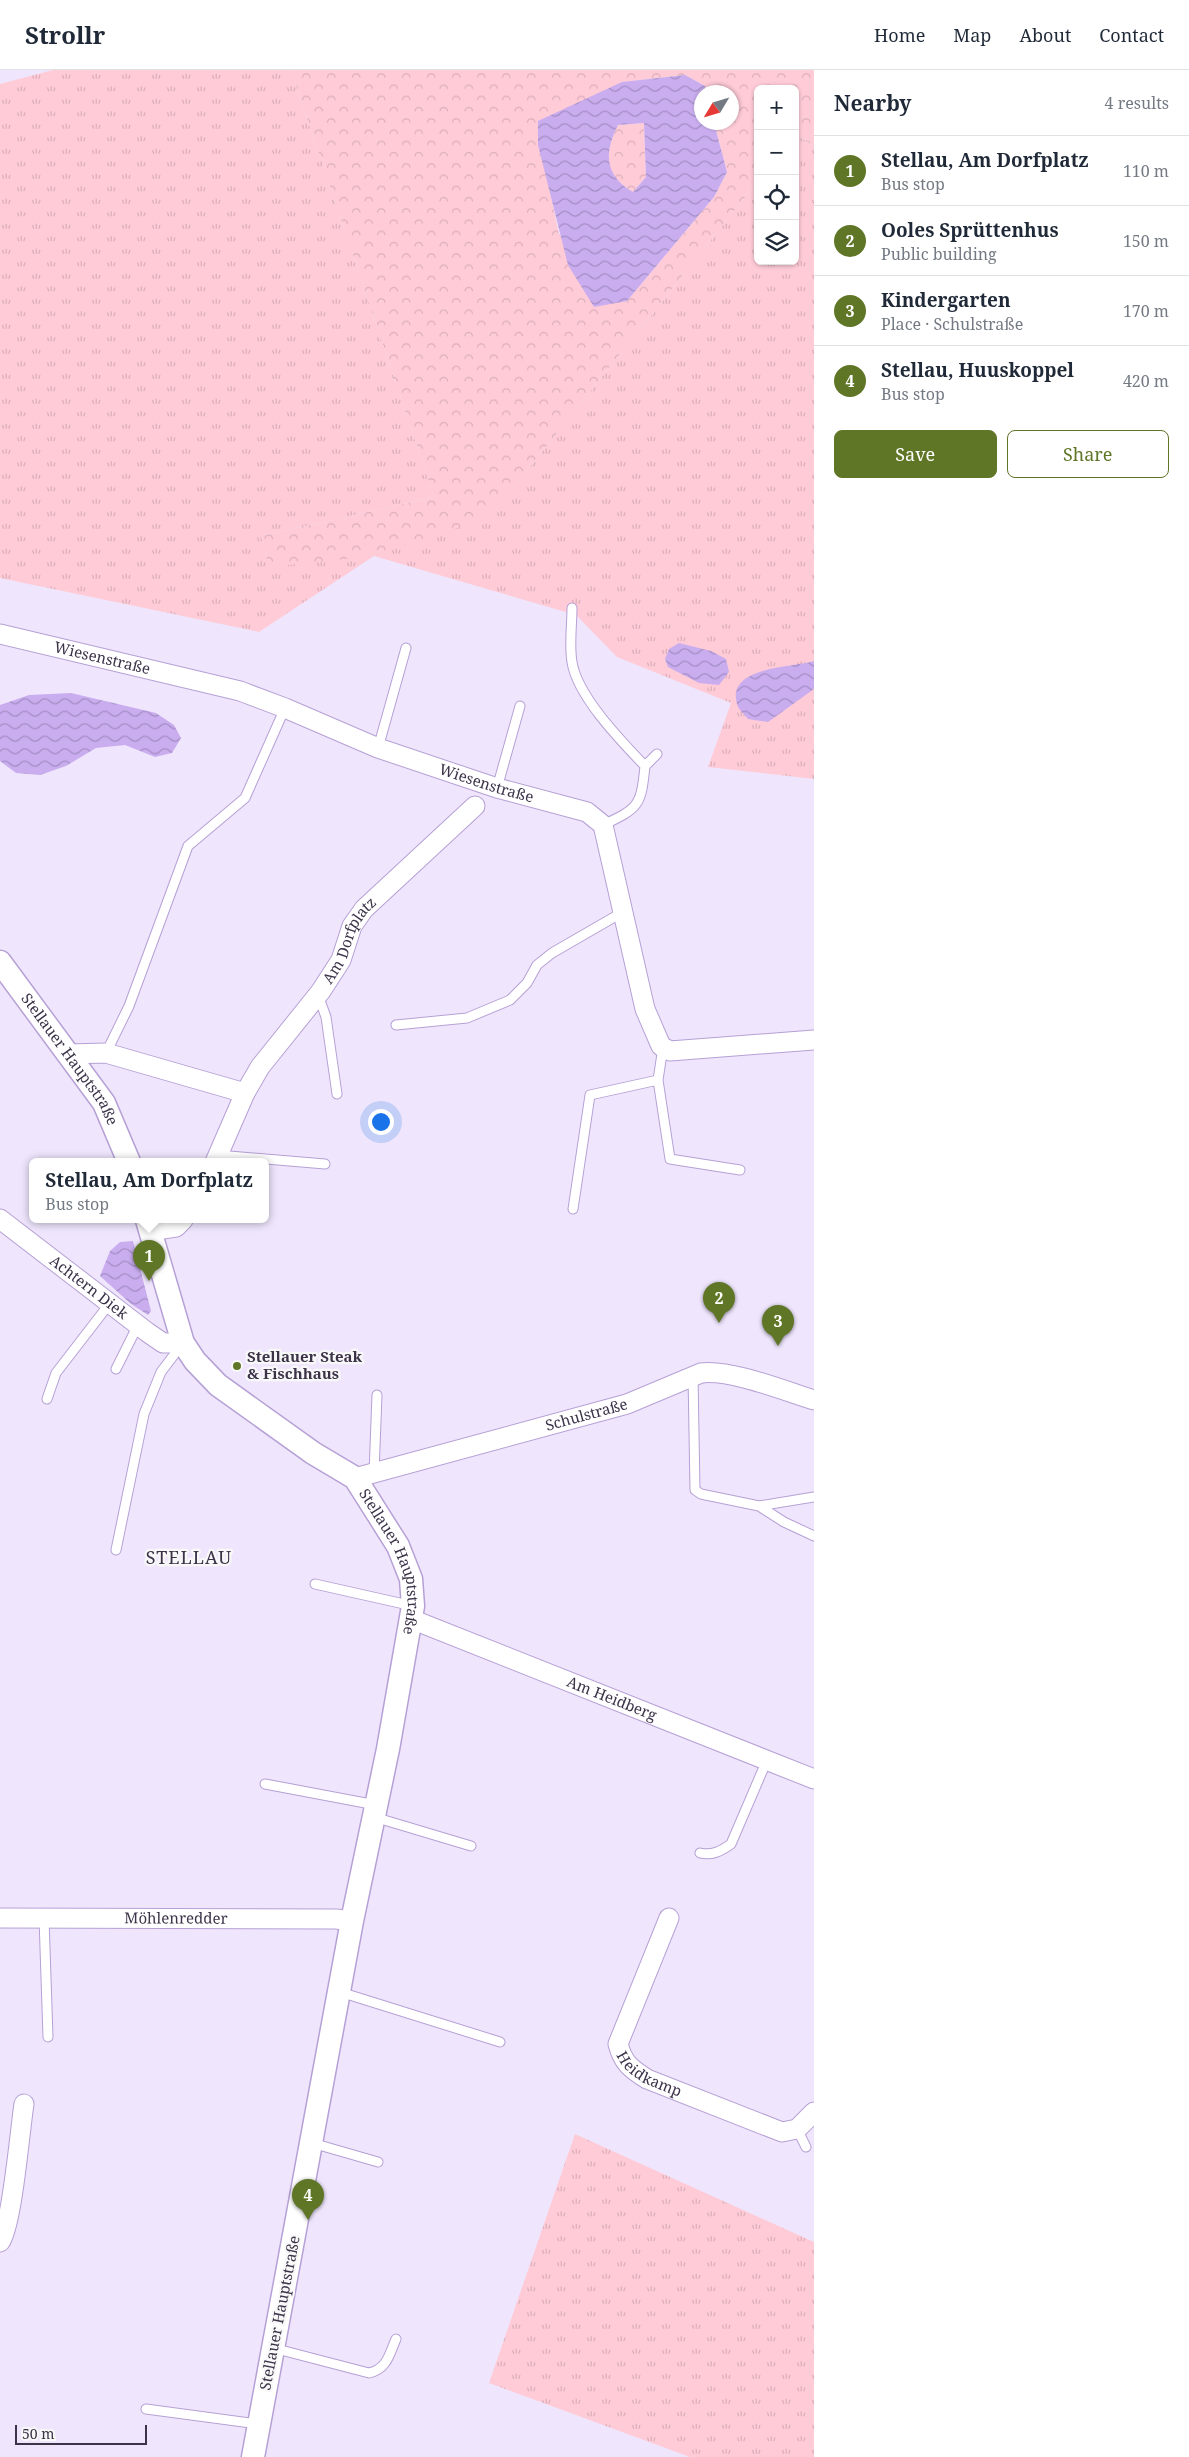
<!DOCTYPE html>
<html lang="en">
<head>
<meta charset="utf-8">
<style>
  :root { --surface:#fff; --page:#f6f6f7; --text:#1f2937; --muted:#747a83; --line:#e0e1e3; --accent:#607627 }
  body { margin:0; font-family:"Noto Serif",serif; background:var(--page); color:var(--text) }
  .controls { position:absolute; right:15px; top:15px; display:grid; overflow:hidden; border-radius:8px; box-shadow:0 1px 4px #0004 }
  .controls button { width:45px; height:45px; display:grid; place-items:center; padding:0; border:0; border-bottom:1px solid var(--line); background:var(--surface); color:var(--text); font:25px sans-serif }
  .compass { position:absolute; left:694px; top:15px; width:45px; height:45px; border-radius:50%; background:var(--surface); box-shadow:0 1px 4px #0004; rotate:232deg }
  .scale { position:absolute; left:15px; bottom:12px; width:132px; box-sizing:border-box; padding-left:5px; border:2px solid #3c3349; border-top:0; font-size:14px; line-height:18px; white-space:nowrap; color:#3c3349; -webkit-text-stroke:4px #f8f8f8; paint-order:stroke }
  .you { position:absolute; left:380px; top:1051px; width:18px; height:18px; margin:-12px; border:4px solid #fff; border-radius:50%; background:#1a73e8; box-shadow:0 0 0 8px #1a73e833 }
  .badge { display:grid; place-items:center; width:32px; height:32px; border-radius:50%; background:var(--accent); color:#fff; font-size:16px; font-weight:700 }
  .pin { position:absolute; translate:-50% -41px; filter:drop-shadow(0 1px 2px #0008) }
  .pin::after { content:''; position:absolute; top:26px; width:18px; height:15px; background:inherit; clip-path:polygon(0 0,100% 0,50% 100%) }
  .popup { position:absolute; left:29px; top:1088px; width:240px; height:65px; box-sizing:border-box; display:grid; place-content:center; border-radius:8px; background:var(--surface); filter:drop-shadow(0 1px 4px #0005); font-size:16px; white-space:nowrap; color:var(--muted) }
  .popup b { font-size:19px; color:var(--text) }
  .popup::after { content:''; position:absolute; left:50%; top:100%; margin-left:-10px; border:10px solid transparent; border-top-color:var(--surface) }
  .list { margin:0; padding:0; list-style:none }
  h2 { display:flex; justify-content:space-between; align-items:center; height:65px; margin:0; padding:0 20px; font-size:21px }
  h2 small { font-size:16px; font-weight:400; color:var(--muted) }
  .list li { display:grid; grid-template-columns:32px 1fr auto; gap:15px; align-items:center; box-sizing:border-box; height:70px; padding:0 20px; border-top:1px solid var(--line) }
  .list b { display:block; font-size:19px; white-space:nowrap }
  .list p { margin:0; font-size:16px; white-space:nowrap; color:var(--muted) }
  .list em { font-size:16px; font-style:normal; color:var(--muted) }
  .actions { display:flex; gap:10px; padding:15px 20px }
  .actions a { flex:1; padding:11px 0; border:1px solid var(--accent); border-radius:8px; text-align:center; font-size:18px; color:var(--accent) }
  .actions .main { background:var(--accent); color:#fff }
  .icon { flex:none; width:28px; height:28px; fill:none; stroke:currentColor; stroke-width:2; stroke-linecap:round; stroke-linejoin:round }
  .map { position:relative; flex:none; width:814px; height:2387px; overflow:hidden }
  header { display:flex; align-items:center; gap:30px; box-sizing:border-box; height:70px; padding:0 25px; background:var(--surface); border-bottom:1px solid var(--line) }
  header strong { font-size:24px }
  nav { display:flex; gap:28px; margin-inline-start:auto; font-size:18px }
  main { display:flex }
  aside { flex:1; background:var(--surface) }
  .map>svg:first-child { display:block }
  .grass { fill:url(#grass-tufts) }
  .forest { fill:url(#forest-crowns); fill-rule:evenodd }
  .water { fill:url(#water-waves); fill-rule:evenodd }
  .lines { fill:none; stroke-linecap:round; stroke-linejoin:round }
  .service-casing { stroke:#b6a0d5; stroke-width:11 }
  .minor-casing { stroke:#b6a0d5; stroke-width:21 }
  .tertiary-casing { stroke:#b6a0d5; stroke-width:25 }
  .service { stroke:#fff; stroke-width:9 }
  .minor { stroke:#fff; stroke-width:19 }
  .tertiary { stroke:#fff; stroke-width:22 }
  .poi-dot { fill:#607627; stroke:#f8f8f8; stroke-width:2 }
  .labels { text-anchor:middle; stroke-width:4.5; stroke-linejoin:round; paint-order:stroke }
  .street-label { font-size:15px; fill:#3c3349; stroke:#f8f8f8 }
  .poi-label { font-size:15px; font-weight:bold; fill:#3c3349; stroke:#f8f8f8; text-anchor:start }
  .quarter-label { font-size:18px; letter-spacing:1px; fill:#3c3349; stroke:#f8f8f8 }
</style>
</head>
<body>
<header>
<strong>Strollr</strong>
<nav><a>Home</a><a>Map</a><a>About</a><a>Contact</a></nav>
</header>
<main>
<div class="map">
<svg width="814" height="2387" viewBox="0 0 814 2387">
  <defs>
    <pattern id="grass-tufts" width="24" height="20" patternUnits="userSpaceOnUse" patternTransform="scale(1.25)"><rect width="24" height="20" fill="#fecbd7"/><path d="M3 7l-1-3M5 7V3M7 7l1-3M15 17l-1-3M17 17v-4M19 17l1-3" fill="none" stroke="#dbafba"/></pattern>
    <pattern id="forest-crowns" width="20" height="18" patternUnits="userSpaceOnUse" patternTransform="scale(1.25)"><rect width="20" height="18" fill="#fecbd7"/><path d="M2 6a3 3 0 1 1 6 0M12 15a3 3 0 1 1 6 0" fill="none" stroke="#dbafba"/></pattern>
    <pattern id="water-waves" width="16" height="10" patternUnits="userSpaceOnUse" patternTransform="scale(1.25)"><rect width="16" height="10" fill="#c9adef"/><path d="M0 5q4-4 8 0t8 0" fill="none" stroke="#a48dc4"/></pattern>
  </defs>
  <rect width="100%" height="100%" fill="#efe6fd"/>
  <path class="grass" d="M53,0H291L434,427L261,466L269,496L497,438L758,111V191H795V64L814,76V709L708,697L731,633L617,587L576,545L374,486L259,562L0,508V14Z
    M575,2064L814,2172V2387H690L489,2313Z"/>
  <path class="forest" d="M291,0H814V76L795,64V19H758V111L497,438L465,455L374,486L269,497L261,466L434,427ZM685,5L705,16L707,22H732V52L714,53L727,102L714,127L627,231L559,164L548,112L622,12Z
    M644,53L646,107L633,122C603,104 604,84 618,55Z"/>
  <path class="water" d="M685,5L705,16L706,22H702V52L714,53L727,102L714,127L627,231L594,237L568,195L538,75V51L622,12ZM644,53L646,107L633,122C604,105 604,83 618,55Z
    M679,573L711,581L726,589L729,602L719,615L699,613L668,597L665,589L669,579Z
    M814,591V619L768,652L748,649C745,645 738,639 737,634C726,596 792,598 814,591Z
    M71,623L156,643L174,655L181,668L172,683L155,687L125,675L96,678L66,696L40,705L16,703L0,691V635L29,625Z
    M133,1171L151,1241L148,1245L131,1234L100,1206L110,1181L120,1172Z"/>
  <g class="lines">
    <defs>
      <path id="service" d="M572,538C572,555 569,575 572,592C577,626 622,672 645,696C641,736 639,738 603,755
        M378,678L406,578
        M645,696L657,684
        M497,718L520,636
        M318,925L326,947L337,1024
        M396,955L467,948L510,930L527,913L537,895L552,883L623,842
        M106,983L129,936L188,776L245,728L285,638
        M658,1010L670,1089L740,1100
        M218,1085L325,1094
        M573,1139L590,1025L658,1010L663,977
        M116,1299L138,1255
        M693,1306L695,1420L701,1424L759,1436L784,1452L814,1466
        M47,1329L56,1303L110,1233
        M374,1403L377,1325
        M759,1436L814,1427
        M116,1480L144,1344L161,1302L183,1273
        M315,1514L413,1536
        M265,1714L376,1735
        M374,1747L471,1776
        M700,1783C712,1786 721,1781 731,1774L767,1690
        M44,1848L48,1967
        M340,1922L500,1972
        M797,2059L806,2077
        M312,2073L378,2092
        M273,2278L369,2303C387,2299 389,2285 396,2269
        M146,2339L258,2354"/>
      <g id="minor">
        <path id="s1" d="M0,564L240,621L285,638L378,678L497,718L587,742L603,755L645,939L661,976L670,981L814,970"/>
        <path d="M69,984L106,983L245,1023L215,1092"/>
        <path id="s2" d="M245,1023L260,997L321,921L341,890L352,856L364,839L475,736"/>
        <path id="s3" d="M0,1149L147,1262L163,1273H183"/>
        <path d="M150,1161L176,1157L183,1150"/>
        <path id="s4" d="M355,1408L627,1334L701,1303C730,1299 785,1321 814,1330"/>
        <path id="s5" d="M411,1549L814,1709"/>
        <path id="s6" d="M0,1848L336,1849L352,1851"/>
        <path id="s7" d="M669,1848L618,1974C623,1993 631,1999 647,2009L782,2062L797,2059L814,2042"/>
        <path d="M0,2172C12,2157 20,2059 24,2034"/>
      </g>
      <g id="tertiary">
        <path id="s8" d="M0,892L104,1033L129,1092"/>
        <path id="s9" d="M147,1150L183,1273L195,1291L218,1315L313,1383L355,1408L398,1476L411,1509L413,1536L388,1679L352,1851L253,2387"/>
      </g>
    </defs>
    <use href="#service" class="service-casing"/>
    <use href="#minor" class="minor-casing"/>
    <use href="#tertiary" class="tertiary-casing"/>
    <use href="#service" class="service"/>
    <use href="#minor" class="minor"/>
    <use href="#tertiary" class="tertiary"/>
  </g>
  <circle class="poi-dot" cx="237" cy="1296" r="5"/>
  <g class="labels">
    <g class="street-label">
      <text dy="5" stroke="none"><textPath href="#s1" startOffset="105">Wiesenstraße</textPath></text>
      <text dy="5" stroke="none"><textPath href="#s1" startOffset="510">Wiesenstraße</textPath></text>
      <text dy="5" stroke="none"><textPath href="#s2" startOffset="186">Am Dorfplatz</textPath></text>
      <text dy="5" stroke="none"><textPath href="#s8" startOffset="120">Stellauer Hauptstraße</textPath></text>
      <text dy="5" stroke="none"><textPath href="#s3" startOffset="112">Achtern Diek</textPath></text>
      <text dy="5" stroke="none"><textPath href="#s4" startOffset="240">Schulstraße</textPath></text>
      <text dy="5" stroke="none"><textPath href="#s9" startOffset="442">Stellauer Hauptstraße</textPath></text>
      <text dy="5" stroke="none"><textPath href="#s5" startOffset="216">Am Heidberg</textPath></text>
      <text dy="5" stroke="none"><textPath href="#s6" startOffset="176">Möhlenredder</textPath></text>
      <text dy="5" stroke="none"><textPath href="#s7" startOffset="182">Heidkamp</textPath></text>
      <text transform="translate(280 2243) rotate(-79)" y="5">Stellauer Hauptstraße</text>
    </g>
    <g class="poi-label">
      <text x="247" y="1292">Stellauer Steak<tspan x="247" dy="17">&amp; Fischhaus</tspan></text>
    </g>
    <g class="quarter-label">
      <text x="189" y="1494">STELLAU</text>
    </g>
  </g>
</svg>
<div class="controls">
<button>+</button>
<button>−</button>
<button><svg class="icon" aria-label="locate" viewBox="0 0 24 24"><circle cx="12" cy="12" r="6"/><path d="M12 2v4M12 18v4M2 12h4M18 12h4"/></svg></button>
<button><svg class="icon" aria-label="layers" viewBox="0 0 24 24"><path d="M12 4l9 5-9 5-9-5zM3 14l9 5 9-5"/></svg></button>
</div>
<svg class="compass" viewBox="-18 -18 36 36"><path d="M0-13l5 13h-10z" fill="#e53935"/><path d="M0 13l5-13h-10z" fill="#747a83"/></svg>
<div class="scale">50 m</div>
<div class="you"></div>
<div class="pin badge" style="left:149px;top:1211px">1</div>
<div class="popup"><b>Stellau, Am Dorfplatz</b>Bus stop</div>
<div class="pin badge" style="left:719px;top:1253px">2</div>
<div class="pin badge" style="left:778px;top:1276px">3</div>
<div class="pin badge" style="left:308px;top:2150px">4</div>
</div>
<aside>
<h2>Nearby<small>4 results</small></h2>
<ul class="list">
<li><span class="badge">1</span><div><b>Stellau, Am Dorfplatz</b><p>Bus stop</p></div><em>110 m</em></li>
<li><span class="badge">2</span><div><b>Ooles Sprüttenhus</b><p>Public building</p></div><em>150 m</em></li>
<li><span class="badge">3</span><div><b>Kindergarten</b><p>Place · Schulstraße</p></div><em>170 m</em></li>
<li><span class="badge">4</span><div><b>Stellau, Huuskoppel</b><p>Bus stop</p></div><em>420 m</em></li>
</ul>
<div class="actions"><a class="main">Save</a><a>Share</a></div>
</aside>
</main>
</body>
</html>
